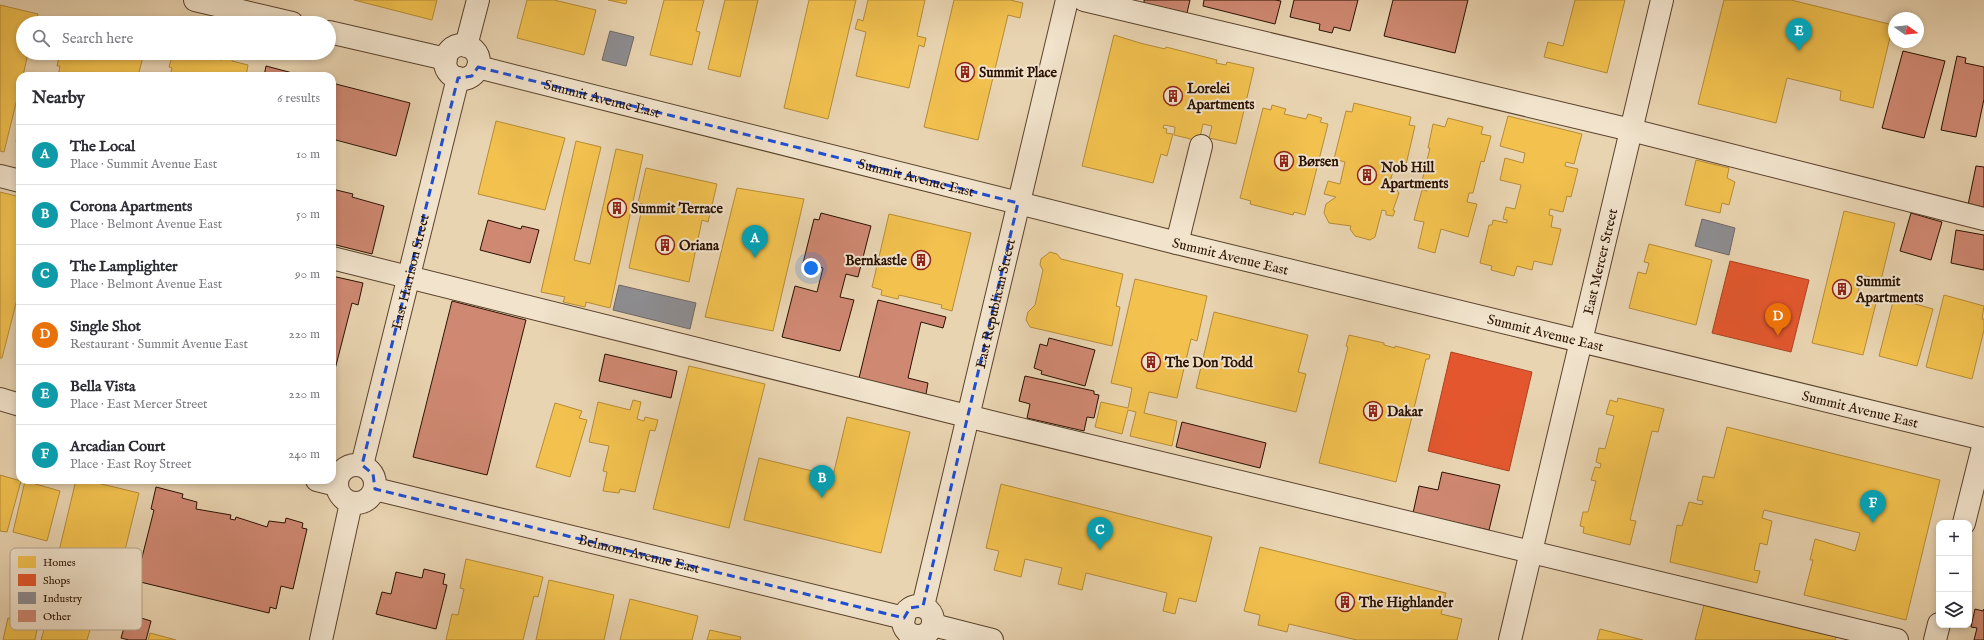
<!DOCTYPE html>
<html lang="en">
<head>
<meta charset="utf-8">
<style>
  :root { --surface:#fff; --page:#f7f7f7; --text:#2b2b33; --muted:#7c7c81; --line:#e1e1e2; --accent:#ea580c }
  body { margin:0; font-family:"IM FELL English",serif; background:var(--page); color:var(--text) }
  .controls { position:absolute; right:12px; bottom:12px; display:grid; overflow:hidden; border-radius:8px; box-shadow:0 2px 6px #0003 }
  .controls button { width:36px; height:36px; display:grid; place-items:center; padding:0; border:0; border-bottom:1px solid var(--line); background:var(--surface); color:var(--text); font:20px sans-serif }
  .compass { position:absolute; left:1888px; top:12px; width:36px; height:36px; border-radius:50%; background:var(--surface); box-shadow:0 2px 6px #0003; rotate:104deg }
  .you { position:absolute; left:811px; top:268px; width:14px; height:14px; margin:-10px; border:3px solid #fff; border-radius:50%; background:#1a73e8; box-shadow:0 0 0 6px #1a73e833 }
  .badge { display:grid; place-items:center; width:26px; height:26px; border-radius:50%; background:var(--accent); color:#fff; font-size:13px; font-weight:700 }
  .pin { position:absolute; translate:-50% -33px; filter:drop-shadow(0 1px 2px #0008) }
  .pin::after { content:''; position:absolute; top:21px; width:14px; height:12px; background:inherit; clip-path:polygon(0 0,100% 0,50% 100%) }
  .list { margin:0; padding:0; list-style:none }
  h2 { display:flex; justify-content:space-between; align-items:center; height:52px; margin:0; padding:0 16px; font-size:17px }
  h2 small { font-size:13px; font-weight:400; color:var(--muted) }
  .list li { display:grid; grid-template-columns:26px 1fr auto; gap:12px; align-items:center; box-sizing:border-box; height:60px; padding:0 16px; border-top:1px solid var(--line) }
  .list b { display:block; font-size:15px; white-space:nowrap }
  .list p { margin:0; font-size:13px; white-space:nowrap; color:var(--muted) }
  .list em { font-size:13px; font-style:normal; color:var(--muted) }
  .icon { flex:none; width:22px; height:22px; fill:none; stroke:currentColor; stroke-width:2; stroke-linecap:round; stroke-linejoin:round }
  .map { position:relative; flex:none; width:1984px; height:640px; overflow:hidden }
  .search { position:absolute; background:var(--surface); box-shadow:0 2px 6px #0003; left:16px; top:16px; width:320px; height:44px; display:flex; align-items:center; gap:10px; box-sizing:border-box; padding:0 14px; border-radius:22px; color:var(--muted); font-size:15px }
  .panel { position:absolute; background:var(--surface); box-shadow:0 2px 6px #0003; left:16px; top:72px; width:320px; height:412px; border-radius:12px }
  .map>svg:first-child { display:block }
  .homes { fill:#f2c14e; stroke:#b68c37 }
  .shops { fill:#e4572e; stroke:#ac4220 }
  .industry { fill:#8d8d92; stroke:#6f6866 }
  .building { fill:#cf8872; stroke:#2a1100 }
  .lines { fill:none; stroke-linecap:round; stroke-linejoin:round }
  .minor-casing { stroke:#5a422c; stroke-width:24 }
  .minor { stroke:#f1e3cc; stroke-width:22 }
  .marked { fill:none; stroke:#1d4ed8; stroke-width:3; stroke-dasharray:8 5; stroke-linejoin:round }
  .labels { text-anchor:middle; stroke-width:4; stroke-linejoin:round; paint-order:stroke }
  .poi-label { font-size:14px; font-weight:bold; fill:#2a1100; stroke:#f1e3cc; text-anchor:start }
  .street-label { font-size:14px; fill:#2a1100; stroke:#f1e3cc }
  .key { fill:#f1e3cc; stroke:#b5a48f; stroke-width:1 }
  .key-label { font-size:11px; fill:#2a1100 }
</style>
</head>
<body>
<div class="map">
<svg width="1984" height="640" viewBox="0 0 1984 640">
  <rect width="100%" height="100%" fill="#e9d4b1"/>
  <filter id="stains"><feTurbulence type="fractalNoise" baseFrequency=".005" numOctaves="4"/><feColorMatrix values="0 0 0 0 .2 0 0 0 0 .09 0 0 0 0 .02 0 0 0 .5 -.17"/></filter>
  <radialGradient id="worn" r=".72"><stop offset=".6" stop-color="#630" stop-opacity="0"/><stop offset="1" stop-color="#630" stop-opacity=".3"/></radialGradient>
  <path class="homes" d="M354,0H437L432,20Z
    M527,0H554L596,10L584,55L517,38Z
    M608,0H627L626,4Z
    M664,0H704L696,31L700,32L692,65L650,55Z
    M725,0H758L740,77L708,69Z
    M809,0H856L828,119L784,108Z
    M868,0H925L917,36L926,38L924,47L919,45L909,88L856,76L866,32L855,29L858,19L863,21Z
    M954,0H1010L1023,3L1020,18L1008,15L978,140L924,127Z
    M1575,0H1625L1607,73L1544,57L1548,42L1563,46Z
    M1724,0H1791L1893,25L1873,108L1840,100L1841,91L1787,78L1776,123L1698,104Z
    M0,5L38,14L36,23H23V53H28L23,76H20V87L4,152L0,151Z
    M1114,35L1140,43L1165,49L1166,47L1217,60L1216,63L1226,65L1227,62L1254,68L1236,144L1209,138L1212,126L1203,124L1199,141L1174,135L1175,127L1164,125L1163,128L1167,129L1166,133L1173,134L1167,156L1161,154L1153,183L1082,166Z
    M60,53H144L138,76H58L60,66H57Z
    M173,53H202L203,56L222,60L223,56L232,58V61L248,65L246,76H170L172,68L169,67Z
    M1354,103L1411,117L1409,125L1415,126L1405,169L1394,167L1389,186L1395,187L1399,193L1393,210L1395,211L1393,216L1386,215V211L1382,210L1375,237L1370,240L1355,236L1350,229L1351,226L1329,223L1324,213L1326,204L1336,197L1324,194L1328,181L1340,184L1345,162L1334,159L1346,111L1352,112Z
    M1272,105L1286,109L1284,114L1306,119L1308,114L1322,118L1320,122L1328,124L1305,215L1294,212L1293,215L1250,204L1251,201L1240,198L1263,108L1271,110Z
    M1508,116L1582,134L1574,164L1566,162L1565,166L1578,169L1571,197L1567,196L1563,212L1550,209L1549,215L1553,216L1551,227L1561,229L1552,265L1534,261L1532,270L1517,266L1514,276L1491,270L1492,266L1480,263L1489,225H1492L1493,220L1507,223V220L1503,219L1506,207L1515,209L1521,185L1500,180L1505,158L1523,163L1525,153L1500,146Z
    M1448,118L1483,127L1481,134L1491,136L1484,162L1481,161L1473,193H1469L1467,202L1477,204L1468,237L1441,229L1435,253L1418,248L1424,222L1414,220L1422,190L1427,191L1429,183L1422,181L1430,148H1428L1433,124L1445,127Z
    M496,121L565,138L545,210L478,194Z
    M20,127V149H19L16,141Z
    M576,141L601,147L574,260L590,264L616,149L643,155L610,308L586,302L585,307L563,302L565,297L541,292Z
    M1696,160L1729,168L1727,178L1735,182L1729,205L1722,203L1720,213L1685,205Z
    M646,168L717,184L708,222L702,220L689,282L629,268L643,204L638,203Z
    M737,188L804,199L773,331L705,317Z
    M0,192L20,197V288L2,358H0Z
    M1844,211L1895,223L1881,280L1862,275L1857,298L1876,303L1863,355L1812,343Z
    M889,214L971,233L952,311L941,308L942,305L899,295L898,299L881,295L882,290L872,287Z
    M1649,244L1712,260L1696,325L1629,308L1638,272L1646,274L1649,263L1644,262Z
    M1050,252L1057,254L1061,259L1123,274L1116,306L1120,307L1112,346L1030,327L1026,320L1028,312L1035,305L1043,270L1040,265L1041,259Z
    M1135,279L1207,296L1197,341L1191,339L1177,398L1149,392L1144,413L1177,421L1172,446L1130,436L1136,412L1128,410L1122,434L1095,427L1101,402L1128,408L1132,388L1111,383Z
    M1944,295L1984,306L1982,319H1984V330L1972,379L1926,367Z
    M1894,298L1933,309L1917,366L1879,356Z
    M1214,312L1308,335L1298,372L1306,374L1296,412L1196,388Z
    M1349,335L1384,343V345L1395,348V346L1430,355L1429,359H1426L1396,482L1319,463L1348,347L1346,346Z
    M689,366L765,384L729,528L653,509Z
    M1618,398L1664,409L1658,432L1652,431L1630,520L1636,521L1630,545L1583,533L1584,527L1580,526L1583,512H1588L1596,481L1591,480L1595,467L1600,468L1601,464L1596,462L1599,448L1605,449L1614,416L1606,414L1610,400L1617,402Z
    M633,400L641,402L637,419L644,421L645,417L658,420L655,431L650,430L635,492L620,489L619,493L603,491L607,472L603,471L609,446L589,442L598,402L630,410Z
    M555,403L582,411L579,418L587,420L570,477L536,467Z
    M847,417L910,432L881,553L744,520L759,458L833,476Z
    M1727,427L1940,480L1906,620L1804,595L1813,560H1810L1815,539L1855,551L1860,533L1764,510L1762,518L1772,521L1767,545L1760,543L1754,570L1760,571L1757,583L1670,562L1677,525L1682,526L1689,502L1702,505L1703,501L1697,500L1703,476L1714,478Z
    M0,475L21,481L7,532L0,531Z
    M76,480H85L139,493L116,587L54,572Z
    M25,481L60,491L47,541L13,532Z
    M1001,484L1212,537L1196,602L1179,598L1175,614L1163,611L1167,593L1086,573L1082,590L1058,584L1062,568L1025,559L1021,577L994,570L999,551L986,548Z
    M1260,547L1446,593L1441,614L1462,619L1457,640H1357L1289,624L1287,632L1258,625L1260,615L1244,611Z
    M466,559L543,577L538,597L534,596L523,640H446L452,614L458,615L464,589L460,588Z
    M549,580L614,595L604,640H536Z
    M630,599L698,616L692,640H620Z
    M1705,601L1837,635L1835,640H1695Z
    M8,618L38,624L35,640H3Z
    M47,619L90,630L87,640H41Z
    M1600,629L1643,640H1597Z
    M710,630L741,637L740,640H707Z
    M150,633L176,640H148Z"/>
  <path class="shops" d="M1730,261L1809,280L1791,352L1712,333Z
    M1451,352L1532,372L1509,471L1428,451Z"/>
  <path class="industry" d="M610,31L634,37L626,66L602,60Z
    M1702,219L1735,228L1729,255L1695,246Z
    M619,285L696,303L690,329L613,310Z"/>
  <path class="building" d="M1144,0H1190L1187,13L1144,3Z
    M1204,0H1275L1281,1L1275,24L1203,6Z
    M1294,0H1358L1350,31L1334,27L1332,33L1319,30L1320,24L1290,17Z
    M1393,0H1468L1455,53L1384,36Z
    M1903,51L1945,61L1924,138L1882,128Z
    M1957,56L1966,58L1965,63L1984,67V99L1976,137L1941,130Z
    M266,66L304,76H264Z
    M332,83L410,103L396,156L332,139Z
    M1976,166L1984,167V208L1968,205Z
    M332,189L353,194L352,197L384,206L372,254L332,244Z
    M821,213L871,226L858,277L846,274L840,297L854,300L840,351L782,337L795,286L817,292L823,268L803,263L814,219L819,220Z
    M1911,213L1942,222L1931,260L1900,251Z
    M488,220L521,229L522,226L539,230L530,263L480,250Z
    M1956,230L1984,235V270L1951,263Z
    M332,276L363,283L358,305L352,303L332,381Z
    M878,300L946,317L943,328L921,322L908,378L928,383L926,394L859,378Z
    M452,301L526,320L487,475L413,457Z
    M1049,338L1095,350L1085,386L1041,374L1042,371L1034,368L1040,344L1047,346Z
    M605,354L677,371L671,398L599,381Z
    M1025,376L1094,391V394L1099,395L1094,418L1087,417L1084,431L1027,418L1030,404L1019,401Z
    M1182,422L1266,443L1260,468L1176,447Z
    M1442,472L1500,485L1489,530L1413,513L1419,486L1438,490Z
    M156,487L183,494L182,498L197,502L196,509L231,515L230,519L235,520L236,517L267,527L269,521L285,523L286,518L303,523L302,528L307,529L293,589L281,586L276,609L270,607L269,613L136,581L154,510L151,509Z
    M424,569L445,574L443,584L447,585L436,629L376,614L382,592L391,594L396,572L422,578Z
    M1975,609L1983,611L1984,609V640H1974L1977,628L1971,627Z
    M128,614L151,621L146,640H129L121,638Z"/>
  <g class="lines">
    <defs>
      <g id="minor">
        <path d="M195,0L292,23"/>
        <path d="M1084,0L1631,130L1984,219"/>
        <path d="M329,32L446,59"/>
        <circle cx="462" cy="62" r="17"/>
        <path d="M466,46L478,0"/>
        <path id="s1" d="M478,67L1177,243L1984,439"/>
        <path d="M0,176L20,181"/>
        <path d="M1177,243L1201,146"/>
        <path d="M332,258L995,423L1897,640"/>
        <path d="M0,399L20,405"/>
        <circle cx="356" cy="484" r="19"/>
        <path id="s2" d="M362,465L458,78"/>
        <path d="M317,480L337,485"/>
        <path id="s3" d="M375,489L904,618"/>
        <path d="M1964,523L1984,443"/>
        <circle cx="918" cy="621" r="15"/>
        <path id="s4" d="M923,606L1067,0"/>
        <path d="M933,625L992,640"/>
        <path d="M321,640L351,503"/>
        <path id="s5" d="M1510,640L1662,0"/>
        <path d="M1935,640L1939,624"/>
      </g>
    </defs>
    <use href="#minor" class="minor-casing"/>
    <use href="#minor" class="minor"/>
  </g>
  <path class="marked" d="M478,67L1018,203L923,606L910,608L904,618L375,489L373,474L362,465L458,78L472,76Z"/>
  <defs>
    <symbol id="building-ring" viewBox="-11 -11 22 22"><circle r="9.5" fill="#f1e3cc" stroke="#8f2418" stroke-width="1.5"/><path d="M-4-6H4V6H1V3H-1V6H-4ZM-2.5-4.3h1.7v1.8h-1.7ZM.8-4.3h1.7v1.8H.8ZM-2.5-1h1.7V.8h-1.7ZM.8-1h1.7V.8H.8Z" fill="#8f2418"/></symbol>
  </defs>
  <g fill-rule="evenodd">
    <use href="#building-ring" x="954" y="61" width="22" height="22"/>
    <use href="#building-ring" x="1162" y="85" width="22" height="22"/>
    <use href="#building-ring" x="1273" y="150" width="22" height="22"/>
    <use href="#building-ring" x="1356" y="164" width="22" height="22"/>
    <use href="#building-ring" x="606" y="197" width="22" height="22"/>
    <use href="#building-ring" x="654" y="234" width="22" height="22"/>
    <use href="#building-ring" x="910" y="249" width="22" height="22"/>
    <use href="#building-ring" x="1831" y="278" width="22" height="22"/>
    <use href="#building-ring" x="1140" y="351" width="22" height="22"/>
    <use href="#building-ring" x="1362" y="400" width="22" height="22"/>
    <use href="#building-ring" x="1334" y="591" width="22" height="22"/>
  </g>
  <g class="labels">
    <g class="poi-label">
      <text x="979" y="77">Summit Place</text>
      <text x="1187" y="93">Lorelei<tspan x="1187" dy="16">Apartments</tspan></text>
      <text x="1298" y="166">Børsen</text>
      <text x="1381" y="172">Nob Hill<tspan x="1381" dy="16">Apartments</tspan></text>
      <text x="631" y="213">Summit Terrace</text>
      <text x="679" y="250">Oriana</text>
      <text x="907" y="265" text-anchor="end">Bernkastle</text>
      <text x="1856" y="286">Summit<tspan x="1856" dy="16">Apartments</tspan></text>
      <text x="1165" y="367">The Don Todd</text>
      <text x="1387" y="416">Dakar</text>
      <text x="1359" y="607">The Highlander</text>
    </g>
    <g class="street-label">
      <text dy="5" stroke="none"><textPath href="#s1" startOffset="128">Summit Avenue East</textPath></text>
      <text dy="5" stroke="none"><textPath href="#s1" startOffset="452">Summit Avenue East</textPath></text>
      <text dy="5" stroke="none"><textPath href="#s1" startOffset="776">Summit Avenue East</textPath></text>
      <text dy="5" stroke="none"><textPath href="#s5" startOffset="389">East Mercer Street</textPath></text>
      <text dy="5" stroke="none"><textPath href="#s2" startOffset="199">East Harrison Street</textPath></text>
      <text dy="5" stroke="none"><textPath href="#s4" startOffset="311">East Republican Street</textPath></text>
      <text dy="5" stroke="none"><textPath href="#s1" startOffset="1100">Summit Avenue East</textPath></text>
      <text dy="5" stroke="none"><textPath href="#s1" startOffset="1424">Summit Avenue East</textPath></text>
      <text dy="5" stroke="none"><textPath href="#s3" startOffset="272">Belmont Avenue East</textPath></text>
    </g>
  </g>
  <rect x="10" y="548" width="132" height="82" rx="6" class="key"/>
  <rect x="18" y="556" width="18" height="12" fill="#f2c14e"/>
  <rect x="18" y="574" width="18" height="12" fill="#e4572e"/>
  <rect x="18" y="592" width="18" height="12" fill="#8d8d92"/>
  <rect x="18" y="610" width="18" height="12" fill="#cf8872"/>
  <g class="key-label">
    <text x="43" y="566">Homes</text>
    <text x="43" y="584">Shops</text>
    <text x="43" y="602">Industry</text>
    <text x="43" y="620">Other</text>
  </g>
  <rect width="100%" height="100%" filter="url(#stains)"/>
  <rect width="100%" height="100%" fill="url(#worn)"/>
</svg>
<div class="controls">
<button>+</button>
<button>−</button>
<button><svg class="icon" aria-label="layers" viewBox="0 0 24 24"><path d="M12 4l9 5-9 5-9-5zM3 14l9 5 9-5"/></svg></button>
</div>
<svg class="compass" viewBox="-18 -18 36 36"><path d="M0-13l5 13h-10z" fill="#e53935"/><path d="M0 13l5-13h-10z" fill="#7c7c81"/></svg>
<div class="you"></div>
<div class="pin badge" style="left:755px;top:258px;background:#0f9aa8">A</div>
<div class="pin badge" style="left:822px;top:498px;background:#0f9aa8">B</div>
<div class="pin badge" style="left:1100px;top:550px;background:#0f9aa8">C</div>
<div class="pin badge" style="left:1778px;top:336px;background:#e8710a">D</div>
<div class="pin badge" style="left:1799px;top:51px;background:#0f9aa8">E</div>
<div class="pin badge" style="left:1873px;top:523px;background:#0f9aa8">F</div>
<div class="search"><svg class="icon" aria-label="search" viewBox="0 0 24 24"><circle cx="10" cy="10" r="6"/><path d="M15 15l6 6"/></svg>Search here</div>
<section class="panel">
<h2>Nearby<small>6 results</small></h2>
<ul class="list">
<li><span class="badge" style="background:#0f9aa8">A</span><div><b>The Local</b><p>Place · Summit Avenue East</p></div><em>10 m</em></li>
<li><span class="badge" style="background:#0f9aa8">B</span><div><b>Corona Apartments</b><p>Place · Belmont Avenue East</p></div><em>50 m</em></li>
<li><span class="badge" style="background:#0f9aa8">C</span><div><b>The Lamplighter</b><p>Place · Belmont Avenue East</p></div><em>90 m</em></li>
<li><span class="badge" style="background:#e8710a">D</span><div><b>Single Shot</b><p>Restaurant · Summit Avenue East</p></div><em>220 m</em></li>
<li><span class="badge" style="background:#0f9aa8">E</span><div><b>Bella Vista</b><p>Place · East Mercer Street</p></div><em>220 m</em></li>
<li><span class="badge" style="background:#0f9aa8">F</span><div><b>Arcadian Court</b><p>Place · East Roy Street</p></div><em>240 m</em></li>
</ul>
</section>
</div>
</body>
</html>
